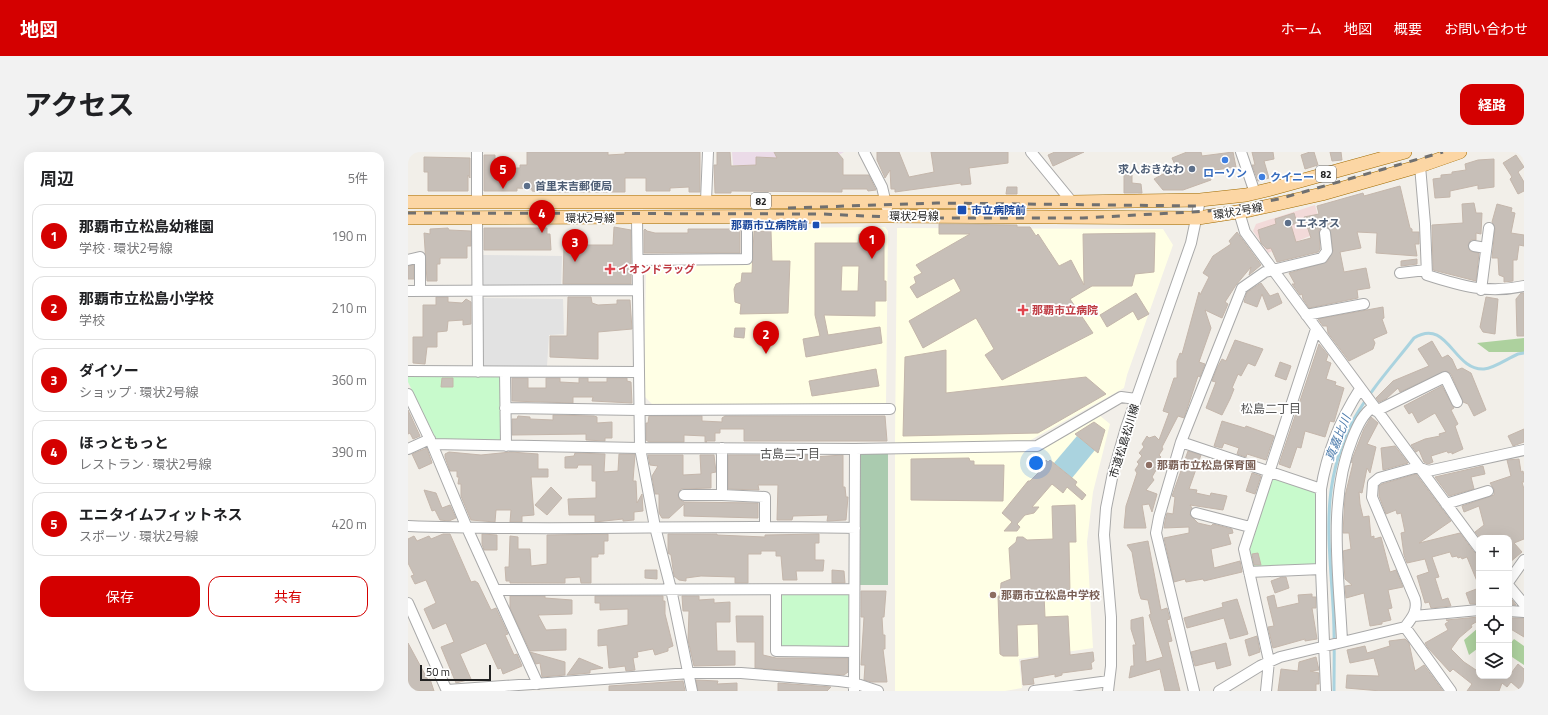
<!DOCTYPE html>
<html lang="ja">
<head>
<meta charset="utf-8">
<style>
  :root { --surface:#fff; --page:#f2f2f2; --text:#202124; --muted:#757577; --line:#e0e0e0; --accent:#d40000 }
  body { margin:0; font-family:"Titillium Web","Noto Sans JP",sans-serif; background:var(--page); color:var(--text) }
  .controls { position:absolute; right:12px; bottom:12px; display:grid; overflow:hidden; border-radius:8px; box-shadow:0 4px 16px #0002 }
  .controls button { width:36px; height:36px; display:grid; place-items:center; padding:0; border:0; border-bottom:1px solid var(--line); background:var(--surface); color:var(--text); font:20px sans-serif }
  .scale { position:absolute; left:12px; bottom:10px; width:71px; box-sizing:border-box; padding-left:4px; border:2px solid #222; border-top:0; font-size:11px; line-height:14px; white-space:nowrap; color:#222; -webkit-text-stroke:3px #fff; paint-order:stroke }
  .you { position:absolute; left:628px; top:311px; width:14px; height:14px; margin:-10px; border:3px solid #fff; border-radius:50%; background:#1a73e8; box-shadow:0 0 0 6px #1a73e833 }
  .badge { display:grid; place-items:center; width:26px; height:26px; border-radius:50%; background:var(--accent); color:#fff; font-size:13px; font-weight:700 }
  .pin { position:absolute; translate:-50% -33px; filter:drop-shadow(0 1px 2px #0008) }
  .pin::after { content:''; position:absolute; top:21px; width:14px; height:12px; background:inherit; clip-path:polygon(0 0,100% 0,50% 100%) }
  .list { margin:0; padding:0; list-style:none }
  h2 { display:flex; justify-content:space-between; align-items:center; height:52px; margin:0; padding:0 16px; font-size:17px }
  h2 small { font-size:13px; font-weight:400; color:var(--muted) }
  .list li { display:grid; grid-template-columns:26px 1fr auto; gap:12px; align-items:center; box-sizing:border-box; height:64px; margin:0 8px 8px; padding:0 8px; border:1px solid var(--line); border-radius:12px }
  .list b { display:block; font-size:15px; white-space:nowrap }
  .list p { margin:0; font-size:13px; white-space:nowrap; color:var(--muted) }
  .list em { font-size:13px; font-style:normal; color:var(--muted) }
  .actions { display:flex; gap:8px; padding:12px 16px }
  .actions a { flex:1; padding:9px 0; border:1px solid var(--accent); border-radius:12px; text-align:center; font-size:14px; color:var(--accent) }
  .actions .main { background:var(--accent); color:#fff }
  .icon { flex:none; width:22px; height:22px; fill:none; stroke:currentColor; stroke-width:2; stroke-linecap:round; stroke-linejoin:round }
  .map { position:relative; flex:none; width:1116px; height:539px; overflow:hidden; border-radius:12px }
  header { display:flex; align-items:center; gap:24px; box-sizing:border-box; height:56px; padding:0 20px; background:var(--accent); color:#fff }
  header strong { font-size:19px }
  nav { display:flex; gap:22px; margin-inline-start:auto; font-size:14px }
  .intro { display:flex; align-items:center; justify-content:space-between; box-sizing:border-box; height:96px; padding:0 24px }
  h1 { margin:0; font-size:28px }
  .button { padding:10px 18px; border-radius:12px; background:var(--accent); color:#fff; font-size:14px; font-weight:700 }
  main { display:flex; gap:24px; padding:0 24px }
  aside { flex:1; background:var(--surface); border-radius:12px; box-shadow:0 4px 16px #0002 }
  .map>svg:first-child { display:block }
  .commercial { fill:#f2dad9 }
  .industrial { fill:#ebdbe8 }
  .education { fill:#ffffe5 }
  .forest { fill:#add19e }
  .cemetery { fill:#aacbaf }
  .park { fill:#c8facc }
  .parking { fill:#e2e2e2 }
  .water { fill:#aad3df }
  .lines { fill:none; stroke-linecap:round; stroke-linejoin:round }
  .stream { stroke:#aad3df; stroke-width:3 }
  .building { fill:#c7bfb8; stroke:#c4b6ab; fill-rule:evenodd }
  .minor-casing { stroke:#a9a9a9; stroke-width:12 }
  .major-casing { stroke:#a06b00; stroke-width:14 }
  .minor { stroke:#fff; stroke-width:10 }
  .major { stroke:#fcd6a4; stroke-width:13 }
  .rail { stroke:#707070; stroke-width:3; stroke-dasharray:8 8; stroke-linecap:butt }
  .shop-dot { fill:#3f7fe0; stroke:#fff; stroke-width:1.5 }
  .service-dot { fill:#5c6f8a; stroke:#fff; stroke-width:1.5 }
  .transit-dot { fill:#1a4fb4; stroke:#fff; stroke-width:1.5 }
  .health-dot { fill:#e0444e; stroke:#fff; stroke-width:1.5 }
  .education-dot { fill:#8d6e63; stroke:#fff; stroke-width:1.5 }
  .labels { text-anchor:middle; stroke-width:3.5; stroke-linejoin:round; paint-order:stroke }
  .shield { fill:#fff; stroke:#646464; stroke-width:1 }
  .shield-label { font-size:10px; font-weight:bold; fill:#222 }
  .service-label { font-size:11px; font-weight:bold; fill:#4e5e75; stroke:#fff; text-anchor:start }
  .shop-label { font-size:11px; font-weight:bold; fill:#366cbe; stroke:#fff }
  .transit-label { font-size:11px; font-weight:bold; fill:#164399; stroke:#fff; text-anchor:start }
  .street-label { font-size:11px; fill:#222; stroke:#fff }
  .health-label { font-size:11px; font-weight:bold; fill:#be3a42; stroke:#fff; text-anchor:start }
  .education-label { font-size:11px; font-weight:bold; fill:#785e54; stroke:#fff; text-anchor:start }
  .neighbourhood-label { font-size:12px; fill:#555; stroke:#fff }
  .water-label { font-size:12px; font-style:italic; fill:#4a7aab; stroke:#fff }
</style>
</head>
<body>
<header>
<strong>地図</strong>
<nav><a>ホーム</a><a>地図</a><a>概要</a><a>お問い合わせ</a></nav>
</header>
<div class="intro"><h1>アクセス</h1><a class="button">経路</a></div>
<main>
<aside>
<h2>周辺<small>5件</small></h2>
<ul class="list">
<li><span class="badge">1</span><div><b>那覇市立松島幼稚園</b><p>学校 · 環状2号線</p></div><em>190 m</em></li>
<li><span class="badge">2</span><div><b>那覇市立松島小学校</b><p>学校</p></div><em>210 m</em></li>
<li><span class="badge">3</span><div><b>ダイソー</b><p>ショップ · 環状2号線</p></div><em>360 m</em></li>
<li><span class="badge">4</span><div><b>ほっともっと</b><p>レストラン · 環状2号線</p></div><em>390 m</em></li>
<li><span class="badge">5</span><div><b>エニタイムフィットネス</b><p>スポーツ · 環状2号線</p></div><em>420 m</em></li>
</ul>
<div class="actions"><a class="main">保存</a><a>共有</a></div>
</aside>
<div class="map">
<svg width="1116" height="539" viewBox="0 0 1116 539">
  <rect width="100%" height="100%" fill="#f2efe9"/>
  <path class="commercial" d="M907,53L914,79L860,101L845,79L848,72Z"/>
  <path class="industrial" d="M324,0H436L394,23L348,13H325Z"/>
  <path class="education" d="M477,75L480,79L478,254L244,252L236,244L238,114L342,113L344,76Z
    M489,76L755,77L765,93L719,223L716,236L621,289L487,291Z
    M691,263L702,272L685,340L679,390L685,496L611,507L614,536L597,539H487V301L630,299Z"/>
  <path class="forest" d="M1116,186V200H1081L1069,191Z
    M1070,476L1071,499L1069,497L1061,503L1056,488Z
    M1106,487L1116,494V513L1101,503V493Z"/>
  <path class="cemetery" d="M457,299H480V433H451V304Z"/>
  <path class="park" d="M0,224H92L94,290L28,287L0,230Z
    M865,325L906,339L908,343L909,415L887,416L885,413L843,419L839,398Z
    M436,439L443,444V498L371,497V441Z"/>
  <path class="parking" d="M75,103L154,104L153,137L81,135L74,132Z
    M74,146L155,147L156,182L141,183L139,214L78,217L74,214Z"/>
  <path class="water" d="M669,284L687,298L664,326L646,311Z"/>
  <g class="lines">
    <path class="stream" d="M926,539C926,511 927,482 925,454C921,385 912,331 946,267C962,238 986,212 1006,186C1040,165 1045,219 1076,217C1087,216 1100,206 1110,202L1116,201"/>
  </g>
  <path class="building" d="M119,0H200V3L217,2V0H292V40H281V35L262,36V39H238V26H217V40H133L124,39V37L109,36V39H76V3H87V20H107V16H112V13H119Z
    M309,0H322L323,14L348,13V5L369,6L366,0H429L435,7V23H461L468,38L460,39L459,37H434V40L323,39V41H307L306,13H309Z
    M469,0H491L501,25L526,20L523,0H600V11L561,16L563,32L553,33V31L487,40V37H483L482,18L477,26L469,8Z
    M647,0H676L645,14L640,3Z
    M779,0H793L794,4L825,0L828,15L800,19L803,28L775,38H755L746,27L768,15L764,6Z
    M844,0H865L866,7L856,9L861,26L850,29L844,13H847Z
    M902,0H906L910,13L897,17L893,3Z
    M922,0H933L934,8L924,9Z
    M1108,3L1116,15L1110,20L1116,30V39L1110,42L1102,27L1104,25L1095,11Z
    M16,5L62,6V26L60,23V39H20V20H16Z
    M1086,7V35L1070,37V33L1042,39V45L1027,46L1025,27L1033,26V23L1044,22V20L1058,18L1057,12L1070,8Z
    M716,17L724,23V31L733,32L734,41H716Z
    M992,34L1002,76L1004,77V80H1011V92H1007L1009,104L968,101L969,81L949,80L953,96L932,100L936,120L958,116L962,136L949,138L950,146L901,156L895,147L894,142L892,143L884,132H887L881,121L919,110L925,99L922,77L917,75L911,78L912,97L910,100L869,110L863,96L859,97L853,91L850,78L868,72L867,67L886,61L889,71L883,73L888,90L903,86L896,65L911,62L909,54L955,41L956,44Z
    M599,35H609V42H598Z
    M1066,51L1068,61H1074L1073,82L1068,81V88H1063L1060,93L1062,99L1071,101L1068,129L1025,118L1024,73L1055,71L1054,52Z
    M1089,52L1104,56L1103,60L1107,61L1103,81L1116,83V94L1111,93L1109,108H1105V129L1096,130V125L1091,123L1090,106H1084L1087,76L1084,70Z
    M531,72L609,73V75H622L628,84L630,82L651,114L663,108L676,133L675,82L747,81L746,120L727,122L724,134H684L662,147L685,181L594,228L577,203L586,197L568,166L515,196L501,169L553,139L546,126L509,146L502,135L508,131L506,125L514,121L508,113L562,82H531Z
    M206,75L223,78V132H155L156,93H205Z
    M40,76L41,78L63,79V94H59V106H32V112H29V129H19L16,81L22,82V77Z
    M76,76H139V82H142L143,98H76Z
    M237,77L239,79L247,81H280V77H332V101H236V78Z
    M346,79H363L364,109H382L380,161L332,162L333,152L327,150L326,137L328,132L333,130L334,121H344Z
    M829,80L853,113L841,123L843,115L828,133L817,150L820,152L814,166L797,158L803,176L791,210L797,212L792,225L790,224L776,266L770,264L754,295L755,297L751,303L753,305L751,307V313L744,325L746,328L738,338L749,342L744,360L741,352L734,353L738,376H716L718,354L729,321L727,318L731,312L729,310L734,304L731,301L736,295L734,292L739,284L741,286L747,284L751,288L761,261L755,259L766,226H769V209L772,201L774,202L791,140L792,143L801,125L795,121L805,104L823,92L821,89Z
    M451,82H476V129H478V149H467V164L416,163L420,183L472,175L474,191L398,205L395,187L412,184L407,163V91H450ZM434,114H451L450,139H433Z
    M1009,107V112L993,114V109Z
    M6,113V127H0V114Z
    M853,131L862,144L870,141L874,151L860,158L854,142L849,155L836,150L839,140Z
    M728,141L741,162L730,168L725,159L699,175L692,163Z
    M1113,141H1116V184H1109L1108,147Z
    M28,145H40V150L54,151L58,147L63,150V172L55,173V168L40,169L39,179L29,180V195H19L17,212L5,211V185H15V153H28Z
    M160,145H183L184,151L190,153L209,152V148H222L224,177L190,180V207L142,205V184H159Z
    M1078,145L1090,147L1087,182L1075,180L1072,175Z
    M975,155L976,166L974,167L979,181L965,187L967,191L965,197L941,209L920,181L919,174H915L910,167Z
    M327,176H337L336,186L326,185Z
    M827,188L855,197L847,214L840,211L833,224L830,222L824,236L826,237L822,247L814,263L798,256L808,230L804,229L809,216L814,207L818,209Z
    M1024,189L1034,206L1040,203L1044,207L1049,218L1054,216L1063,221L1078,258L1066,264L1060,252L1055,250L1043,222L1038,219L992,240L990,236L978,247L971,250L968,246L985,229L1021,214L1010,197Z
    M911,192L920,203L918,209L923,211L918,227L928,230L927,233L936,236L926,270L922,269L917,285L897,279L893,296L889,295L882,316L871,312Z
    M538,198V241L678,225L698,242L630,281L495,284L497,205Z
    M872,210L883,214L878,228L867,224Z
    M468,217L471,234L404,244L401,229Z
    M34,226H45V235H33Z
    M104,226H120V236H138V226H152V230L171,231V226H180V230H199V226H219V229L223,230L224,251L184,249L185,245H165V251L104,249Z
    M1034,234L1046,256L1043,258L1050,272L1047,274L1055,297L1044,302V300L1040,301L1039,299L1023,304L1025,310L1020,312L1016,310L1011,298L1008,300L1003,293L1017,287L1032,284L1031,282L1038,280L1027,261L1010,271L1004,260L1001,262L996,254Z
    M0,258L12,284L5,287L2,281L0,282Z
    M145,263L186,264L189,265V271L204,270V286H197V289L178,288V282L104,283V267H109L110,264L122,265V267L145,268Z
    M241,264H294V269L314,270V266L317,264H477L479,289H336V277H312V281H307V289H298L299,290H297V284L276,283V290H241L238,288V271H240Z
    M963,265L970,271L959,292L968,295L962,321L959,316L954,341L951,340L952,352L955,365L961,364L963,385L966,384V387L973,385L982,420L988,418L995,435L980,438L984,456L980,457L983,468L974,470V472L962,474L956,441L938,446L937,434L944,433L937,427L935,399L943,397L941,381H935L937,344L945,311L943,310L956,277Z
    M814,269L837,276L838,274L866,284L858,308L839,302L838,305L829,302L831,296L816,291L814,296L806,294Z
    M686,270L697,278L690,301L667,282Z
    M1116,277V290L1105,294L1100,284Z
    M987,294L1000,311L975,318L973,296Z
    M19,296L24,311L11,317L4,302Z
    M780,299L793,303L781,337L789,338L788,341L802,344L803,341L819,344L815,358L782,353L784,356L782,363L790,371L803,374L805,372L824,377L825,381L820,382L823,392L803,397L806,416L832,409L834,420L796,429L795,427L778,430L777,427L766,430L756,386L781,381V375L756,376L757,369L759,361L765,362L767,345L764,344Z
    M41,300L73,303L103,300L130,302V317H140V325H123L126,363L114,364V370H102L103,358H88L87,370L63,368L53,344V332H50L51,325H49V319H42L37,305V302Z
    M167,301L197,302L196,320L210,319L211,302H227L225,329H228L229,351L234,342L235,359L226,360V368L215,369V367L187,370V363H161L160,347L188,346V329H184V313H170L169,316H157V305L166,304Z
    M240,303H275V323L293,322L292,303H306L308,320L303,321V336L273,337L270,343L271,347L276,350L350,351V366L276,364V352L261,366H254L251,361V342H247L244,324L250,314L242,313Z
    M320,303H405V305L435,303V335H437L438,345H440L438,368L419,369L420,363L385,364L384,368H369L370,333H350L351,338L320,337Z
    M561,306L562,309H566V313H596L595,349L503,348V307Z
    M1111,307L1113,320L1115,319L1116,324V330H1114L1116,337V387L1106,391L1114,400L1101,411V386H1087L1085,383L1081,386H1072L1067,380L1076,373L1071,354L1056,360L1054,354L1086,343V337L1082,331L1103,324L1099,308Z
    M638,308L640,310L642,308L669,330L667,333L678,343L674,348L659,335L655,341L644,332L624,355H631L626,361L617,363L609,372L612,375L609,379H596L604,370L594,361L620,329H622L634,317L632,315Z
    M1075,314L1077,322L1063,325L1066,337L1041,344L1027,325Z
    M844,321L853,324L847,342L838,339Z
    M1008,322L1043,369L1011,391L1052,381L1066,400L1071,402V434L1059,405L1054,407L1053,405L1050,406L1049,404L1044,405L1042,400L1024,405L1031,425L1027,426L1034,448L1040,446L1043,454L1023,456L1021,450L1017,451L1009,424L1021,420L1017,407L999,411L996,403L993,381L997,380L993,361L989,362L988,358L978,362L971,344V334L974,332Z
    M143,335L154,346L139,363L127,353Z
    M16,338L28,341L34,356L42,353L48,366L41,369L32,368L27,358L24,359Z
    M667,353L668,390H661L662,442L636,443L637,465L660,464L662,503L685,500L686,509L683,511L684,517L654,521V523L647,525V522L625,526L626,532L615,533L613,509L631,506L630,472L609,473L610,504H595L592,502L590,444H592L593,431L603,427L601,396L608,390L609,385H615L619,388L645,387L644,354Z
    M35,382H42L63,430L67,429L70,431L83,458L88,456L100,482L97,483L106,503L109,502L114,514L95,522L93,516L90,517L78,491L52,502L63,527L48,531L33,495L46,490L38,471L25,477L16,457L28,451L18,428L7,432L3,424L6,423L0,411V387L6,384L9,389L21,384L23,387Z
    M74,382L89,383V398H76L74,392Z
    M200,382V389H196V402H190V405H183V431H173L172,425L157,426V431H102V429H98L97,415H101L102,384L110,385V397H122L123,414L139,412V383Z
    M260,382H309V383L357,385V383L411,382V391H407V408H416L415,419H388L389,428H375L373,404H368V399H353V402H340V431H327V425L293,424L278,426V429L271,428L266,424L263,403L260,401Z
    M740,389L753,458L759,456L762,467L759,468L764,489L760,490L772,539H757L752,517L721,526L723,514H726L725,493H728L723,477V468L735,465L738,510L755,505L741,463L743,462L740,448L733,447L731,441L724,400L719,393Z
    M850,401L853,413H846L844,402Z
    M237,418H249V427L237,426Z
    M424,418L436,419L437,431H424Z
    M874,425H878L881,436L867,441L863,429Z
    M1071,436V452H1062L1058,441Z
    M453,439H478L476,465H474L475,483H477V497H475L479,530H464L456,528L457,513H453L456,465H453Z
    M904,442V445H908V456H904L909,487L897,489V487L865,496L860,475L866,474L859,445L866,443L869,456L891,451L890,443Z
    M102,444H137V446L164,448V462L130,463L138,478L158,477V498L122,499L102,456Z
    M187,444H255V449H257V462L265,494L260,496V499L247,503L245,497L229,500L230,505L225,506L227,518L218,519L217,514L201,516L199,493L190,494V478L220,473V457L192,458V451H187Z
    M274,444H291V448L306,447V451L322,450V470H308L309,499H327V513L286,514L280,488L281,459H275Z
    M1101,444L1108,453H1101Z
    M829,447L840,482L822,487L816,466L779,476L776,466L815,455L814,451Z
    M328,464H355V503L368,506H440V520L436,523L347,516V490H329Z
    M1071,465V475L1068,470L1063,473L1064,475L1051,486L1043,497L1056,510L1071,520V524H1101L1110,512L1116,517V532L1111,537L1103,530L1099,535L1094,531L1091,539H1059L1064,532L1045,517L1042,520L1020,496L1017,491L1040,478L1037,472L1041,469L1038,468Z
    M1101,466H1116V485L1101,476Z
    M849,484L852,500L841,504L837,488Z
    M997,487L1001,491L1007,519L1016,513L1035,539H973L938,536L939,523L971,524L966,506L942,511L939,498L957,494L959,501L982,494L981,489Z
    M0,491L20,528L22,527L26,539H0Z
    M818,491L823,513L809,517L807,509L787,514L783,500Z
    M122,500L157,510V523L134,525L132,511L128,512Z
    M908,505L911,518L902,519L911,521V532H908V539H870L873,517L890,519L891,510Z
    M171,506L195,516L182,518V521L159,523Z
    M288,528L310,529L309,532L329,531V539H290Z
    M275,529L277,539H201V534Z
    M370,531L423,535L419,539H370Z"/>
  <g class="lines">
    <defs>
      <path id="minor" d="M456,0L474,35L479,56
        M623,0L664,50
        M833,0L847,41
        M1012,14L1017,72L1019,123C1053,134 1080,142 1116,134
        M298,49L300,0
        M69,50V0
        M831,60L837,80L1071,396
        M69,66L70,220
        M229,66L232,296L247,375L263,437L284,539
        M1066,94L1078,96
        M0,108L12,105V139
        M230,108L339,107V66
        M992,121L1018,118
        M1073,138L1081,76
        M0,139L230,138
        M898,163L956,152
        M0,219L230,220
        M97,220L98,294
        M0,242L24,292L59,376L130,532
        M97,256L231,258L482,257
        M968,259L1037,225L1049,250
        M773,290L913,337V417L918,539
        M24,292L232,296L447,297L629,294L713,245L728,247
        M314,296V343L357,345V373
        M0,297L22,287
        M913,337C919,300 932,268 952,237
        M276,343H314
        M1038,352L1080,339
        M788,361L842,375
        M0,374C149,380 298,372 447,376
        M841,420L913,417
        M1101,429L1116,408
        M1101,434L1116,452
        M88,438L446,437
        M368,438V499L446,500
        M0,451L39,539
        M1101,459L1116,460
        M1006,464L1071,458
        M997,475L1043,539
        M934,489C931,422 919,348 945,285C950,273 955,262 965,255
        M39,538L282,521H333L431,529L446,531L470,539
        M446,539L447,297
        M626,539L701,529
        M700,539L703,514V465L696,383L698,356L705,321L718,276L783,91L792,48
        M786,539L748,381L751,365L773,290L834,136L857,120L914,106L919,99L917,81
        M811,539L852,514L872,505L997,475C1004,466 1010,459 1007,447L964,345L965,331L971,326L1010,315L1020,319L1116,298
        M858,539L861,509L836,397L908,177"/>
      <path id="major" d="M0,50H664L792,48L838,43L863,37L997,0
        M0,66L480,64L790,66L842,58L914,42L1012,14L1052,0"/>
    </defs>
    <use href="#minor" class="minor-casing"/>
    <use href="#major" class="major-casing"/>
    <use href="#minor" class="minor"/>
    <use href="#major" class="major"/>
    <path class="rail" d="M380,56L529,51L790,54
      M0,61L415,62L502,66H675L801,59L871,47L1035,0"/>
  </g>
  <g class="shop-dot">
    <circle cx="817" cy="8" r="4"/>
    <circle cx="854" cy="25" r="4"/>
  </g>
  <g class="service-dot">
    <circle cx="784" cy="17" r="4"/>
    <circle cx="119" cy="34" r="4"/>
    <circle cx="880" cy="71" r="4"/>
  </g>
  <g class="transit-dot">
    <rect x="549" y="53" width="10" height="10" rx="2"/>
    <rect x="404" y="69" width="8" height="8" rx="2"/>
  </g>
  <g class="health-dot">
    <path d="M200 111h4v4h4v4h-4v4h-4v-4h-4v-4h4z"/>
    <path d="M613 152h4v4h4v4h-4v4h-4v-4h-4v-4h4z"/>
  </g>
  <g class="education-dot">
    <circle cx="741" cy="313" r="4"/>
    <circle cx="585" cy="443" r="4"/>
  </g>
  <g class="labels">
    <g class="shield">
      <rect x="908" y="14" width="20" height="16" rx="3"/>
      <rect x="343" y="41" width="20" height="16" rx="3"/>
    </g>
    <g class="shield-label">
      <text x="918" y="26">82</text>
      <text x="353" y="53">82</text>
    </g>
    <g class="service-label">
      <text x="776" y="21" text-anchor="end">求人おきなわ</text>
      <text x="127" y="38">首里末吉郵便局</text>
      <text x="888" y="75">エネオス</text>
    </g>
    <g class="shop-label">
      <text x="817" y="25">ローソン</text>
      <text x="862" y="29" text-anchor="start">クイニー</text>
    </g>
    <g class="transit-label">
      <text x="563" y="62">市立病院前</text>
      <text x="400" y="77" text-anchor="end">那覇市立病院前</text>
    </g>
    <g class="street-label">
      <text transform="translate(830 59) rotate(-10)" y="4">環状2号線</text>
      <text x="506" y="68">環状2号線</text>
      <text x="182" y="70">環状2号線</text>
      <text transform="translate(716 289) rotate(-73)" y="4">市道松島松川線</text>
    </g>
    <g class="health-label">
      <text x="210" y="121">イオンドラッグ</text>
      <text x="624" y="162">那覇市立病院</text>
    </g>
    <g class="education-label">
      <text x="749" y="317">那覇市立松島保育園</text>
      <text x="593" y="447">那覇市立松島中学校</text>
    </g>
    <g class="neighbourhood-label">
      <text x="863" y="261">松島二丁目</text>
      <text x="382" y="306">古島二丁目</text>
    </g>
    <g class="water-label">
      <text transform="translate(930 286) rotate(-68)" y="4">真嘉比川</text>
    </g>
  </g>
</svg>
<div class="controls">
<button>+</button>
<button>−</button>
<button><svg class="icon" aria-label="locate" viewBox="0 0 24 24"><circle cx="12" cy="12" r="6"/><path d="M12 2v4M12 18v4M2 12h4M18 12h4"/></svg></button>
<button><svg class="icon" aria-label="layers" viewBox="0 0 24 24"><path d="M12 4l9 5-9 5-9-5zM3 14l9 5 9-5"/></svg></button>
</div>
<div class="scale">50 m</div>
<div class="you"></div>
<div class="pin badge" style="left:464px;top:107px">1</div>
<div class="pin badge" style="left:358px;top:202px">2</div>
<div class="pin badge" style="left:167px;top:110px">3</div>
<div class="pin badge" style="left:134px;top:81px">4</div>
<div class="pin badge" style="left:95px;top:37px">5</div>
</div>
</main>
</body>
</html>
